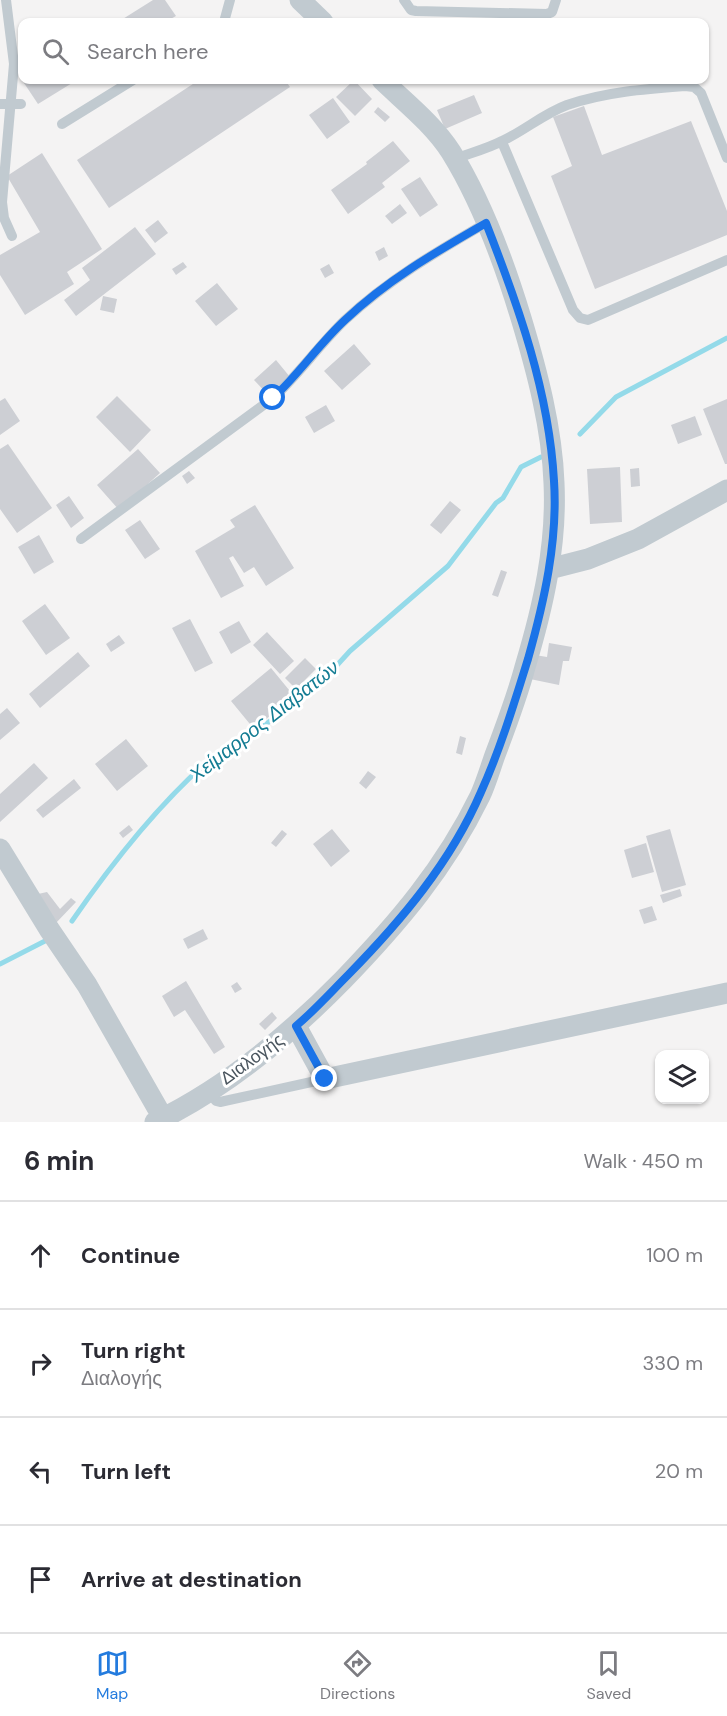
<!DOCTYPE html>
<html lang="en">
<head>
<meta charset="utf-8">
<style>
  :root { --surface:#fff; --page:#f7f7f7; --text:#2b2b33; --muted:#7c7c81; --line:#e1e1e2; --accent:#237bde }
  body { margin:0; font-family:"DM Sans",sans-serif; background:var(--page); color:var(--text) }
  .controls { position:absolute; right:18px; bottom:18px; display:grid; overflow:hidden; border-radius:12px; box-shadow:0 2px 4px #0004 }
  .controls button { width:54px; height:54px; display:grid; place-items:center; padding:0; border:0; border-bottom:2px solid var(--line); background:var(--surface); color:var(--text); font:30px sans-serif }
  .stop { position:absolute; width:18px; height:18px; margin:-14px; border:4px solid #1a73e8; border-radius:50%; background:#fff }
  .stop.end { background:#1a73e8; border-color:#fff; box-shadow:0 2px 6px #0008 }
  .list { margin:0; padding:0; list-style:none }
  h2 { display:flex; justify-content:space-between; align-items:center; height:78px; margin:0; padding:0 24px; font-size:26px }
  h2 small { font-size:20px; font-weight:400; color:var(--muted) }
  .list li { display:grid; grid-template-columns:39px 1fr auto; gap:18px; align-items:center; box-sizing:border-box; height:108px; padding:0 24px; border-top:2px solid var(--line) }
  .list b { display:block; font-size:22px; white-space:nowrap }
  .list p { margin:0; font-size:20px; white-space:nowrap; color:var(--muted) }
  .list em { font-size:20px; font-style:normal; color:var(--muted) }
  .icon { flex:none; width:33px; height:33px; fill:none; stroke:currentColor; stroke-width:2; stroke-linecap:round; stroke-linejoin:round }
  .map { position:relative; flex:none; width:727px; height:1122px; overflow:hidden }
  .search { position:absolute; background:var(--surface); box-shadow:0 2px 4px #0004; left:18px; right:18px; top:18px; height:66px; display:flex; align-items:center; gap:15px; box-sizing:border-box; padding:0 21px; border-radius:12px; color:var(--muted); font-size:22px }
  .sheet { height:510px; background:var(--surface) }
  nav { display:flex; justify-content:space-around; align-items:center; box-sizing:border-box; height:84px; border-top:2px solid var(--line); background:var(--surface); font-size:16px; color:var(--muted) }
  nav a { display:grid; justify-items:center; gap:3px }
  nav .on { color:var(--accent) }
  .map>svg:first-child { display:block }
  .lines { fill:none; stroke-linecap:round; stroke-linejoin:round }
  .stream { stroke:#94dae9; stroke-width:5 }
  .building { fill:#cdcfd4 }
  .service { stroke:#c1cad0; stroke-width:10 }
  .minor { stroke:#c1cad0; stroke-width:21 }
  .route { stroke:#1a73e8; stroke-width:8 }
  .labels { text-anchor:middle; stroke-width:6; stroke-linejoin:round; paint-order:stroke }
  .street-label { font-size:18px; fill:#4b565f; stroke:#fff }
  .water-label { font-size:20px; font-style:italic; fill:#137c93; stroke:#fff }
</style>
</head>
<body>
<div class="map">
<svg width="727" height="1122" viewBox="0 0 727 1122">
  <rect width="100%" height="100%" fill="#f4f3f3"/>
  <g class="lines">
    <path class="stream" d="M580,434L616,397L727,338
      M72,921C112,863 156,807 209,760C227,746 239,738 259,728C277,719 301,695 312,678L329,674L350,651L448,566L496,503L503,498L521,467L541,457
      M0,964L45,941"/>
  </g>
  <path class="building" d="M153,0H165L176,16L165,22H118Z
    M30,80H77L38,104L24,83Z
    M199,80H285L290,87L109,208L77,160Z
    M354,80L372,99L355,116L336,97Z
    M474,95L482,113L445,129L437,110Z
    M333,98L350,122L327,139L309,115Z
    M584,106L602,155L691,121L727,211V235L595,289L551,176L572,166L553,117Z
    M378,107L390,117L385,122L374,112Z
    M393,141L410,161L382,183L385,187L348,214L331,190L367,164L366,162Z
    M42,153L102,249L67,272L74,284L25,315L0,275V255L40,232L7,176Z
    M420,177L438,205L420,217L401,189Z
    M400,204L407,213L392,224L385,216Z
    M158,220L168,233L155,243L145,230Z
    M135,227L156,254L76,316L64,300L90,280L82,268Z
    M384,247L388,256L379,261L375,252Z
    M183,262L187,267L176,275L172,269Z
    M329,264L334,273L325,278L320,269Z
    M217,283L238,309L216,326L195,301Z
    M103,296L117,299L114,313L100,310Z
    M354,344L371,364L342,390L324,371Z
    M276,360L290,377L269,396L254,380Z
    M117,396L151,430L130,452L96,417Z
    M5,398L20,421L0,435V401Z
    M727,399V464H725L703,409Z
    M326,405L335,421L314,433L305,417Z
    M695,416L702,435L678,444L671,425Z
    M8,444L52,508L17,533L0,509V449Z
    M138,449L160,473L119,510L97,485Z
    M620,467L622,522L590,524L587,469Z
    M639,468L640,486L631,487L630,469Z
    M189,471L195,478L187,484L182,476Z
    M69,496L84,518L71,528L56,505Z
    M450,501L461,510L441,534L430,525Z
    M255,505L294,568L266,586L254,567L244,573L233,556L229,558L244,586L221,598L195,551L235,527L230,520Z
    M140,520L160,549L145,559L125,530Z
    M39,535L54,562L34,574L18,547Z
    M501,570L507,572L498,597L492,595Z
    M45,604L70,638L46,655L22,621Z
    M190,619L213,663L195,672L172,628Z
    M239,621L251,642L231,654L219,632Z
    M267,632L294,661L280,674L253,645Z
    M119,635L125,643L111,652L106,644Z
    M549,643L572,647L569,661H563L559,685L530,679L535,655L547,657Z
    M78,652L90,666L40,708L29,694Z
    M305,658L316,669L296,689L285,678Z
    M271,668L294,696L254,729L231,701Z
    M7,708L20,723L0,740V714Z
    M460,736L466,738L462,755L456,753Z
    M126,739L148,766L117,791L95,764Z
    M34,763L48,778L0,822V794Z
    M368,771L376,777L366,789L359,783Z
    M74,779L81,788L43,818L36,810Z
    M129,825L133,830L123,838L119,833Z
    M332,829L350,851L331,867L313,844Z
    M670,829L686,885L662,892L646,836Z
    M282,830L287,834L276,847L271,843Z
    M646,843L654,872L632,878L624,850Z
    M680,889L682,896L663,903L660,895Z
    M47,892L60,909L71,898L76,902L55,924L38,894Z
    M652,906L657,920L644,924L639,910Z
    M203,929L208,939L188,949L183,939Z
    M186,981L225,1047L214,1054L185,1010L174,1017L162,996Z
    M237,982L242,989L235,993L231,986Z
    M272,1012L277,1018L265,1030L259,1024Z"/>
  <g class="lines">
    <path class="service" d="M6,0L14,64L2,202L4,218L12,236
      M404,0L411,10L416,11L547,14L552,12L556,0
      M224,22L230,0
      M0,104H21
      M62,124L133,80
      M502,142L573,310L580,318L588,320L727,260
      M454,159C470,153 487,149 502,141C524,131 543,114 567,105C605,92 645,89 685,86L694,87L701,93L727,158
      M81,539L273,398C299,374 320,344 345,320C388,280 436,252 486,223
      M208,1091L216,1101L220,1102L325,1079"/>
    <path class="minor" d="M300,0L323,22
      M549,569L588,559L638,539L727,490
      M0,849L49,929L87,985L163,1118
      M296,1026L325,1079L727,993
      M155,1122C226,1088 288,1036 343,980C398,923 445,868 480,796C486,783 490,769 495,755C506,726 517,697 525,667C543,607 557,546 554,483C552,428 537,371 521,318C504,262 482,202 451,152C434,125 405,102 382,80"/>
  </g>
  <g class="lines">
    <path class="route" d="M273,398C299,374 319,344 345,320C387,280 436,252 486,223C518,305 549,391 554,481C558,541 544,602 528,659C514,704 500,750 481,792C451,862 401,921 348,975C331,992 315,1010 296,1026L325,1079"/>
  </g>
  <g class="labels">
    <g class="street-label">
      <text transform="translate(252 1059) rotate(-36)" y="6">Διαλογής</text>
    </g>
    <g class="water-label">
      <text transform="translate(264 721) rotate(-38)" y="7">Χείμαρρος Διαβατών</text>
    </g>
  </g>
</svg>
<div class="controls">
<button><svg class="icon" aria-label="layers" viewBox="0 0 24 24"><path d="M12 4l9 5-9 5-9-5zM3 14l9 5 9-5"/></svg></button>
</div>
<div class="stop" style="left:273px;top:398px"></div>
<div class="stop end" style="left:325px;top:1079px"></div>
<div class="search"><svg class="icon" aria-label="search" viewBox="0 0 24 24"><circle cx="10" cy="10" r="6"/><path d="M15 15l6 6"/></svg>Search here</div>
</div>
<section class="sheet">
<h2>6 min<small>Walk · 450 m</small></h2>
<ul class="list">
<li><svg class="icon" aria-label="ahead" viewBox="0 0 24 24"><path d="M12 20V5M6 11l6-6 6 6"/></svg><div><b>Continue</b></div><em>100 m</em></li>
<li><svg class="icon" aria-label="right" viewBox="0 0 24 24"><path d="M7 20v-9h11M14 6l5 5-5 5"/></svg><div><b>Turn right</b><p>Διαλογής</p></div><em>330 m</em></li>
<li><svg class="icon" aria-label="left" viewBox="0 0 24 24"><path d="M17 20v-9H6M10 6l-5 5 5 5"/></svg><div><b>Turn left</b></div><em>20 m</em></li>
<li><svg class="icon" aria-label="arrive" viewBox="0 0 24 24"><path d="M6 21V4h12l-3 4 3 4H6"/></svg><div><b>Arrive at destination</b></div></li>
</ul>
</section>
<nav>
<a class="on"><svg class="icon" aria-label="map" viewBox="0 0 24 24"><path d="M3 6l6-2 6 2 6-2v14l-6 2-6-2-6 2zM9 4v14M15 6v14"/></svg>Map</a>
<a><svg class="icon" aria-label="directions" viewBox="0 0 24 24"><path d="M12 3l9 9-9 9-9-9zM9 14v-3h6M13 9l2 2-2 2"/></svg>Directions</a>
<a><svg class="icon" aria-label="saved" viewBox="0 0 24 24"><path d="M7 4h10v16l-5-4-5 4z"/></svg>Saved</a>
</nav>
</body>
</html>
